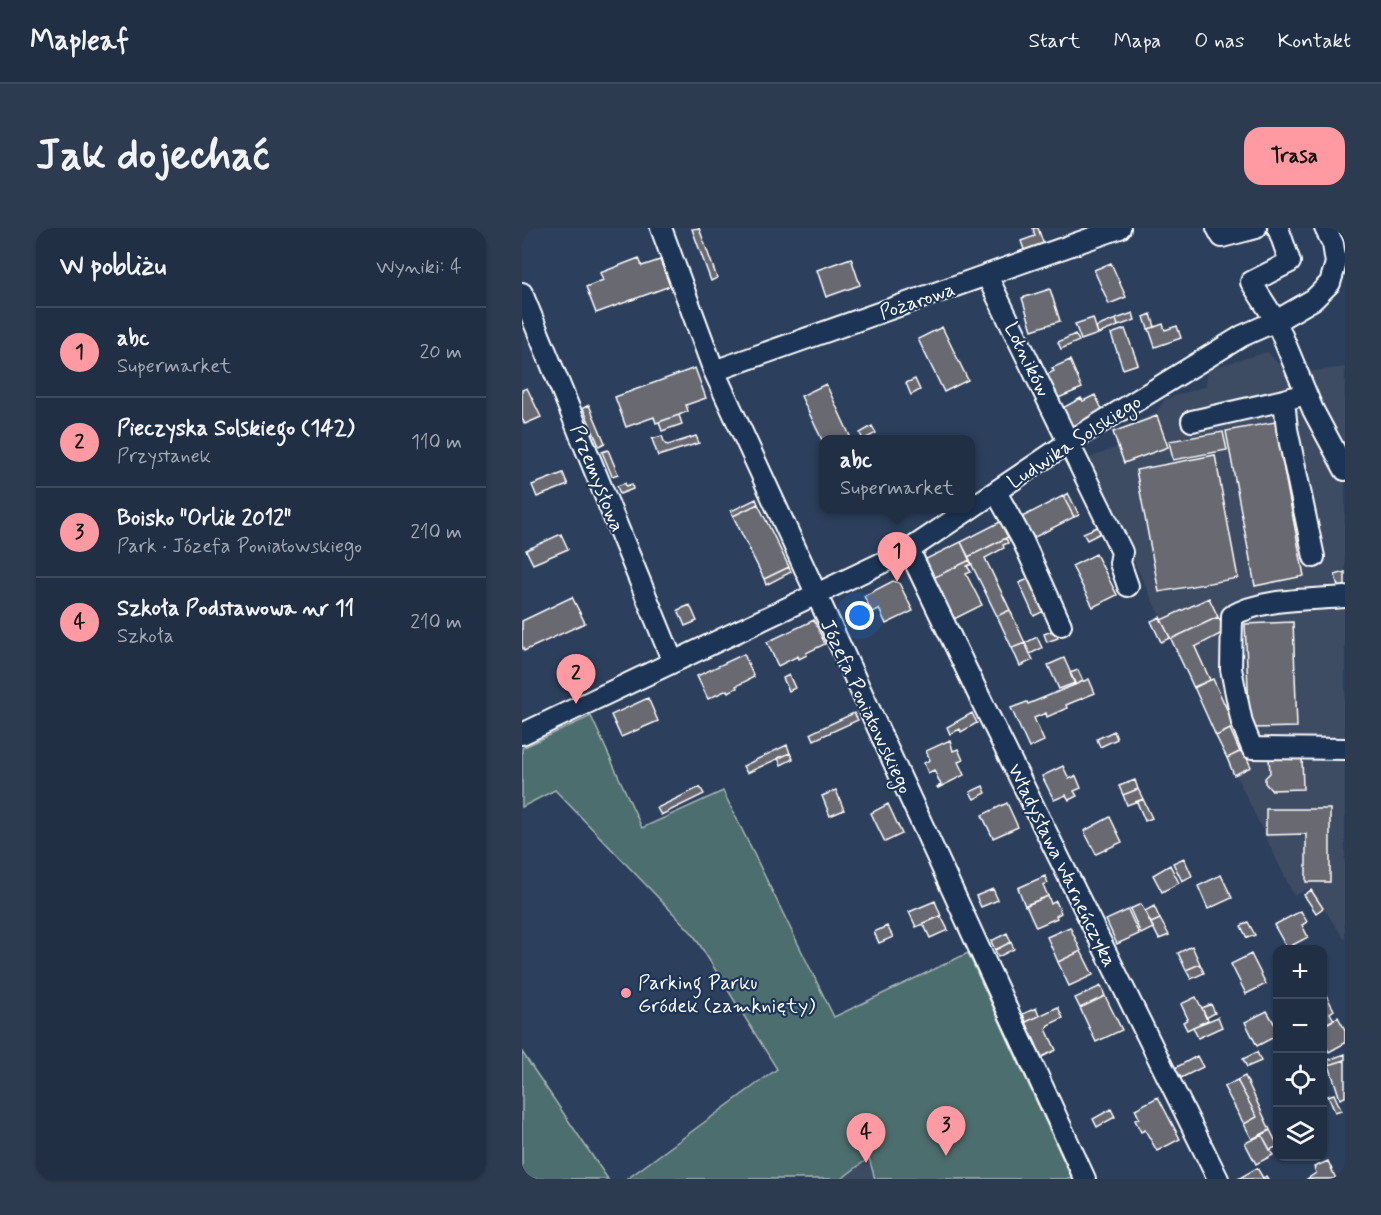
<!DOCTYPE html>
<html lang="pl">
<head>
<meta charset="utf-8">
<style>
  :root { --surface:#212f45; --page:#2d3b50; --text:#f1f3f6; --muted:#a2a9b3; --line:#3e4a5e; --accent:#ff9aa2 }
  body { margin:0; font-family:Mynerve,sans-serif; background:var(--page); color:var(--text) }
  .controls { position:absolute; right:18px; bottom:18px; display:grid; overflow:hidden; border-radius:12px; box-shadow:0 2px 4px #0004 }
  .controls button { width:54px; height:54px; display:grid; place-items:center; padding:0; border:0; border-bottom:2px solid var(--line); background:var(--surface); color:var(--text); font:30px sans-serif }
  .you { position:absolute; left:338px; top:388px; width:21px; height:21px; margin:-15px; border:4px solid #fff; border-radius:50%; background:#1a73e8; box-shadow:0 0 0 9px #1a73e833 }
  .badge { display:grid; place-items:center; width:39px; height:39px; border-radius:50%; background:var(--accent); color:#111; font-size:20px; font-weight:700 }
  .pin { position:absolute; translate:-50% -50px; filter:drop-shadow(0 2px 3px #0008) }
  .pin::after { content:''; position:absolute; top:32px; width:21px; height:18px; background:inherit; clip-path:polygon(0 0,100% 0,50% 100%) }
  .popup { position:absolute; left:297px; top:207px; width:156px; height:78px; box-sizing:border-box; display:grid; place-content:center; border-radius:12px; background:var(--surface); filter:drop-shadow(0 2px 4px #0005); font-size:20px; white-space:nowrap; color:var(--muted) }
  .popup b { font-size:22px; color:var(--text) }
  .popup::after { content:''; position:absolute; left:50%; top:100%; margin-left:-12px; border:12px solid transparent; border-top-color:var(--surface) }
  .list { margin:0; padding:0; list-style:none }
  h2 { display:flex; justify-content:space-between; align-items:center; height:78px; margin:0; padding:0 24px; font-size:26px }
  h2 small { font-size:20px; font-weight:400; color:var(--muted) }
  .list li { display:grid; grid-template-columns:39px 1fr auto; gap:18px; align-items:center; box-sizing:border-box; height:90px; padding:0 24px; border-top:2px solid var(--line) }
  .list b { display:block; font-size:22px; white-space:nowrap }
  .list p { margin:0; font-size:20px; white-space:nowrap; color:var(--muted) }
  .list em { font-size:20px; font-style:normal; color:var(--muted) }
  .icon { flex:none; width:33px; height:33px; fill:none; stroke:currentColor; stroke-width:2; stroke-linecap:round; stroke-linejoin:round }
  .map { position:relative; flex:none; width:823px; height:951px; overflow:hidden; border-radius:18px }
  header { display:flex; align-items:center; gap:36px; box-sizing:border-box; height:84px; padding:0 30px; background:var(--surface); border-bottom:2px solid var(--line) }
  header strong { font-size:28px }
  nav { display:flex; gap:33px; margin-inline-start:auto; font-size:21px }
  .intro { display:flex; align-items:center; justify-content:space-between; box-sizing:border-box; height:144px; padding:0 36px }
  h1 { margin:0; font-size:42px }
  .button { padding:15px 27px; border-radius:18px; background:var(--accent); color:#111; font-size:21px; font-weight:700 }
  main { display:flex; gap:36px; padding:0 36px }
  aside { flex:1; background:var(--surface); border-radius:18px; box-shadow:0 2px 4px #0004 }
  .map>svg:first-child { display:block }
  .built { fill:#3e4c63 }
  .green { fill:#4e6e6e; stroke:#a6b6b6; stroke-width:1.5 }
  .building { fill:#696972; stroke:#fff; stroke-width:1.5 }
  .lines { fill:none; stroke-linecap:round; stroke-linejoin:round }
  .minor-casing { stroke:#fff; stroke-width:24 }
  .minor { stroke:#1d3557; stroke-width:20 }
  .poi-dot { fill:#ff9aa2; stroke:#1d3557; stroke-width:2 }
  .labels { text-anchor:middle; stroke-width:4.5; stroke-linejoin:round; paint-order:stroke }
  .street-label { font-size:20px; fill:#fff; stroke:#1d3557 }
  .poi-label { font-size:20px; fill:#fff; stroke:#1d3557; text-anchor:start }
</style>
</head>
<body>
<header>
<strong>Mapleaf</strong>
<nav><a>Start</a><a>Mapa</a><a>O nas</a><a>Kontakt</a></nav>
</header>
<div class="intro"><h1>Jak dojechać</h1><a class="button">Trasa</a></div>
<main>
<aside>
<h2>W pobliżu<small>Wyniki: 4</small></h2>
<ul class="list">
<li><span class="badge">1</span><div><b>abc</b><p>Supermarket</p></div><em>20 m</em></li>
<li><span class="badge">2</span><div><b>Pieczyska Solskiego (142)</b><p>Przystanek</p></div><em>110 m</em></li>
<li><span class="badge">3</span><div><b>Boisko &quot;Orlik 2012&quot;</b><p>Park · Józefa Poniatowskiego</p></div><em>210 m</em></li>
<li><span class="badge">4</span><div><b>Szkoła Podstawowa nr 11</b><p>Szkoła</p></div><em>210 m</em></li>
</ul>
</aside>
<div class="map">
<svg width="823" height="951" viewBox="0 0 823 951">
  <rect width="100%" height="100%" fill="#2c3f5c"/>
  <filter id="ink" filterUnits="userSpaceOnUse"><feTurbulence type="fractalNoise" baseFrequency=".0167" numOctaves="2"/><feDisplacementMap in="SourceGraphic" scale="12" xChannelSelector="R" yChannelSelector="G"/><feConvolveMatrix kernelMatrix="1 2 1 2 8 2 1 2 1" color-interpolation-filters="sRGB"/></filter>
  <g filter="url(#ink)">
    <path class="built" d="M745,124L767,146L823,139V712L788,660L772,668L563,232L595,219L590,203L634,185L643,171L684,158L686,141Z
      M347,929L353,951H319Z"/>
    <path class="green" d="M69,488L120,600L201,563L312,789L446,725L550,951H353L347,930L319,951H105L255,841L171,706L33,562L0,579V520Z
      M0,824L86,951H0Z"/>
    <path class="building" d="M177,0L195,50L189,53L170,1Z
      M511,0H516L523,20L504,27L499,13L513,8Z
      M117,30L120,38L138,32L148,58L74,85L64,59L81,52L78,45Z
      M329,30L338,57L304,69L295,42Z
      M589,35L604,69L587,76L572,42Z
      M528,61L538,93L510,102L500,70Z
      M611,85L613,92L596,98L594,91Z
      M629,86L633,99L626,101L622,89Z
      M571,90L576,106L559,112L553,96Z
      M594,91L596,98L576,106L574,99Z
      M641,96L643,102L655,98L659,110L633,119L627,101Z
      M420,99L446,152L422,164L396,111Z
      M603,101L616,136L601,141L589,106Z
      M553,106L557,113L539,121L536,114Z
      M548,132L560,160L534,171L524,147L532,143L530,140Z
      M173,140L184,170L164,177L166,183L157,187L134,195L132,189L104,199L93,169Z
      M393,151L398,162L389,167L384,155Z
      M304,156L328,208L322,212H302V216L279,168Z
      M5,160L19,189L3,196L0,191V162Z
      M573,167L581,183L548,201L537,182L559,170L561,173Z
      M67,177L83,215L77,218L61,180Z
      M157,187L160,196L140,203L137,194Z
      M635,188L646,219L602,235L591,204Z
      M753,194L782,348L733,358L704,203Z
      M350,198L354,205L341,212L338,205Z
      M701,204L705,222L651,232L647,213Z
      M140,208L143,216L146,217L174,208L177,215L136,228L130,211Z
      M86,222L96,246L90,248L80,224Z
      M693,227L716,350L637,364L614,242Z
      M41,245L46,257L15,269L10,257Z
      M103,255L104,258L110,256L111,261L98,266L95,258Z
      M546,265L557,287L552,289L541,268Z
      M541,268L552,289L511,310L500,289Z
      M234,271L236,276L211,288L209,283Z
      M236,276L267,339L242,351L211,288Z
      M480,293L488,308L446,329L439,314Z
      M582,296L585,302L565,312L561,305Z
      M39,306L46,321L11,336L4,322Z
      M484,310L486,315L481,317L482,320L463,330L488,382L475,388L446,329Z
      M439,314L448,332L411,350L402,332Z
      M574,326L595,367L571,379L550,338Z
      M448,332L450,336L445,338L449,344L444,346L460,377L432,391L411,350Z
      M267,339L269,344L244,357L242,351Z
      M823,344V360L817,362L813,347Z
      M511,349L526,381L512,388L497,355Z
      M371,353L377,355L391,383L364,396L357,381L350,384L342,368Z
      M50,369L63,395L2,423L0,418V393Z
      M687,370L696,389L649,411L639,392Z
      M168,377L175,393L163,398L156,382Z
      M488,382L503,415L490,420L475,388Z
      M638,389L648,410L639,414L629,393Z
      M696,389L704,403L673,419L688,452L672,460L649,411Z
      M292,392L303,416L284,425L285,427L277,431L276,428L256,438L245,414Z
      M771,394L775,499L728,500L723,396Z
      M533,402L536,410L525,414L522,406Z
      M515,409L520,420L508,426L503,415Z
      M503,415L511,432L498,438L490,420Z
      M222,426L232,449L214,458L215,460L206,464L205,462L186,471L175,448Z
      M542,430L553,455L537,461L526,437Z
      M556,442L561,453L553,457L548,445Z
      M267,447L273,460L267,463L261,450Z
      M567,451L573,465L544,477L545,480L525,489L524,485L512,490L522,513L507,520L489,480L505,474L506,476Z
      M691,451L713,499L694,508L672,459Z
      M126,470L136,493L99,509L89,487Z
      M332,485L336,492L292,512L289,505Z
      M450,485L455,495L439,504L438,501L428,506L425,499Z
      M708,501L718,524L705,530L694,508Z
      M592,503L595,511L578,519L575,511Z
      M428,512L431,523L436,521L441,532L436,534L442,547L416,560L415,559L419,557L412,542L406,545L402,535L408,532L404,523Z
      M265,517L268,525L225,545L221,538Z
      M721,522L729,539L712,547L705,530Z
      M268,525L271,531L259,537L256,530Z
      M780,528L781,561L749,562L743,555V550L748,545L747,530Z
      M541,538L547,551L554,548L559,560L552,563L555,568L547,572L544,567L532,572L520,548Z
      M613,552L616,561L601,567L597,558Z
      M461,558L464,565L452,571L448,564Z
      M178,559L182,566L139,587L135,580Z
      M616,561L621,571L605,577L601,567Z
      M314,562L322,582L308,588L300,568Z
      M621,571L630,590L623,593L615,574Z
      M485,575L496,599L471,610L460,587Z
      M366,576L380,606L363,614L349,585Z
      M744,581H808V654H784V606L744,607Z
      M588,589L600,614L574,626L562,603Z
      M662,630L670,648L660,653L651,635Z
      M648,637L657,655L640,664L631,647Z
      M699,647L710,670L686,681L676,658Z
      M523,648L526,655L521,657L526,668L503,678L496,660Z
      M471,661L476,672L459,679L454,668Z
      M789,662L801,680L794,685L782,667Z
      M526,668L529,676L534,673L539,685L534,688L535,690L514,699L504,677Z
      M413,673L419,688L394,699L387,684Z
      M619,676L631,700L619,706L608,681Z
      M632,678L638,691L629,695L623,683Z
      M606,682L617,706L595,716L584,692Z
      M779,683L785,694L780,697L786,709L765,720L752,697Z
      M419,688L426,702L408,710L401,695Z
      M638,691L647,707L637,711L629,695Z
      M726,694L733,707L725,710L719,698Z
      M365,698L371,709L357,715L352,704Z
      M548,699L559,723L536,734L525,709Z
      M485,705L489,714L473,722L469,713Z
      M489,714L492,721L476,729L473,722Z
      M670,718L678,736L664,742L656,725Z
      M559,723L571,747L547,758L536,734Z
      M729,726L744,756L724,766L709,736Z
      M678,736L682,745L669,751L664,742Z
      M579,758L583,768L558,780L553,770Z
      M804,767L812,782L808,785L812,792L800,798V769Z
      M583,768L600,802L574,814L558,780Z
      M674,769L686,792L665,802L661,794L666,791L659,776Z
      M689,776L693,785L684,790L680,780Z
      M536,779L541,790L526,797L524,801L534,822L520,829L504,794Z
      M514,780L517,788L504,794L501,786Z
      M745,783L756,802V807L735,818L723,794Z
      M696,789L700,799L676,810L671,799Z
      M816,789L823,802V815L807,824L800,812V798Z
      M735,824L739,833L725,839L721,831Z
      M823,826V832L807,837L806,832Z
      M675,828L681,839L659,850L653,840Z
      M823,832V869L818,871L807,837Z
      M723,848L748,902L730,911L722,896L735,889L715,852Z
      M715,852L735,889L722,896L702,859Z
      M812,866L819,882L813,884L806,868Z
      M636,869L658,911L635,923L623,902L619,904L613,892L617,890L613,881Z
      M589,881L593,889L575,899L571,891Z
      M748,902L756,918L748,922L740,907Z
      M740,907L751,927L734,936L723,915Z
      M806,933L814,951H785L794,945L792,939Z
      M735,940L741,950L744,948L746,951H716Z"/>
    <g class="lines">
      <defs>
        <path id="minor" d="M139,0L192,143L563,951
          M695,0L700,9L734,0
          M756,0L768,34L729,54L754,93L791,182L823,242
          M465,48L600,324L598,335L606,358
          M0,65L151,434
          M192,143L598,0
          M784,166L762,172L765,201L792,329
          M670,193L762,172
          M474,264L501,313L539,397
          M387,322L462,478L696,951
          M823,369C789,372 739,370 710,388L709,441L720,495L730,520L823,521
          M0,506L387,322L547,214L720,108L754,93L792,71L808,55L814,35L811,16L803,0"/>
      </defs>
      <use href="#minor" class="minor-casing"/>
      <use href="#minor" class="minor"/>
    </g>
  </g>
  <circle class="poi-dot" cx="104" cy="765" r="6"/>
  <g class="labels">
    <g class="street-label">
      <text transform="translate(395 72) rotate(-19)" y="7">Pożarowa</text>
      <text transform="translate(506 131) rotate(64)" y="7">Lotników</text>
      <text transform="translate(552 213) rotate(-33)" y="7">Ludwika Solskiego</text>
      <text transform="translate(76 250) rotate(68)" y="7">Przemysłowa</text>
      <text transform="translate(345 478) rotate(65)" y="7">Józefa Poniatowskiego</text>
      <text transform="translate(541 637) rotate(64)" y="7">Władysława Warneńczyka</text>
    </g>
    <g class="poi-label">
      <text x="116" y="761">Parking Parku<tspan x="116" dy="23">Gródek (zamknięty)</tspan></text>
    </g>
  </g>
</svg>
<div class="controls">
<button>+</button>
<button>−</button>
<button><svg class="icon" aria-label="locate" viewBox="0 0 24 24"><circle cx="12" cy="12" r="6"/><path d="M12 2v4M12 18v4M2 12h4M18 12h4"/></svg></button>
<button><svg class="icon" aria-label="layers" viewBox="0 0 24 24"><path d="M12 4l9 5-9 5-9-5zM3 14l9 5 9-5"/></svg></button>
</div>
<div class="you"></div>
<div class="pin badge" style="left:375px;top:354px">1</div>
<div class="popup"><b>abc</b>Supermarket</div>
<div class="pin badge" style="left:54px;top:476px">2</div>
<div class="pin badge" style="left:424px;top:928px">3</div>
<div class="pin badge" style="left:344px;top:935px">4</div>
</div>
</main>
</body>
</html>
